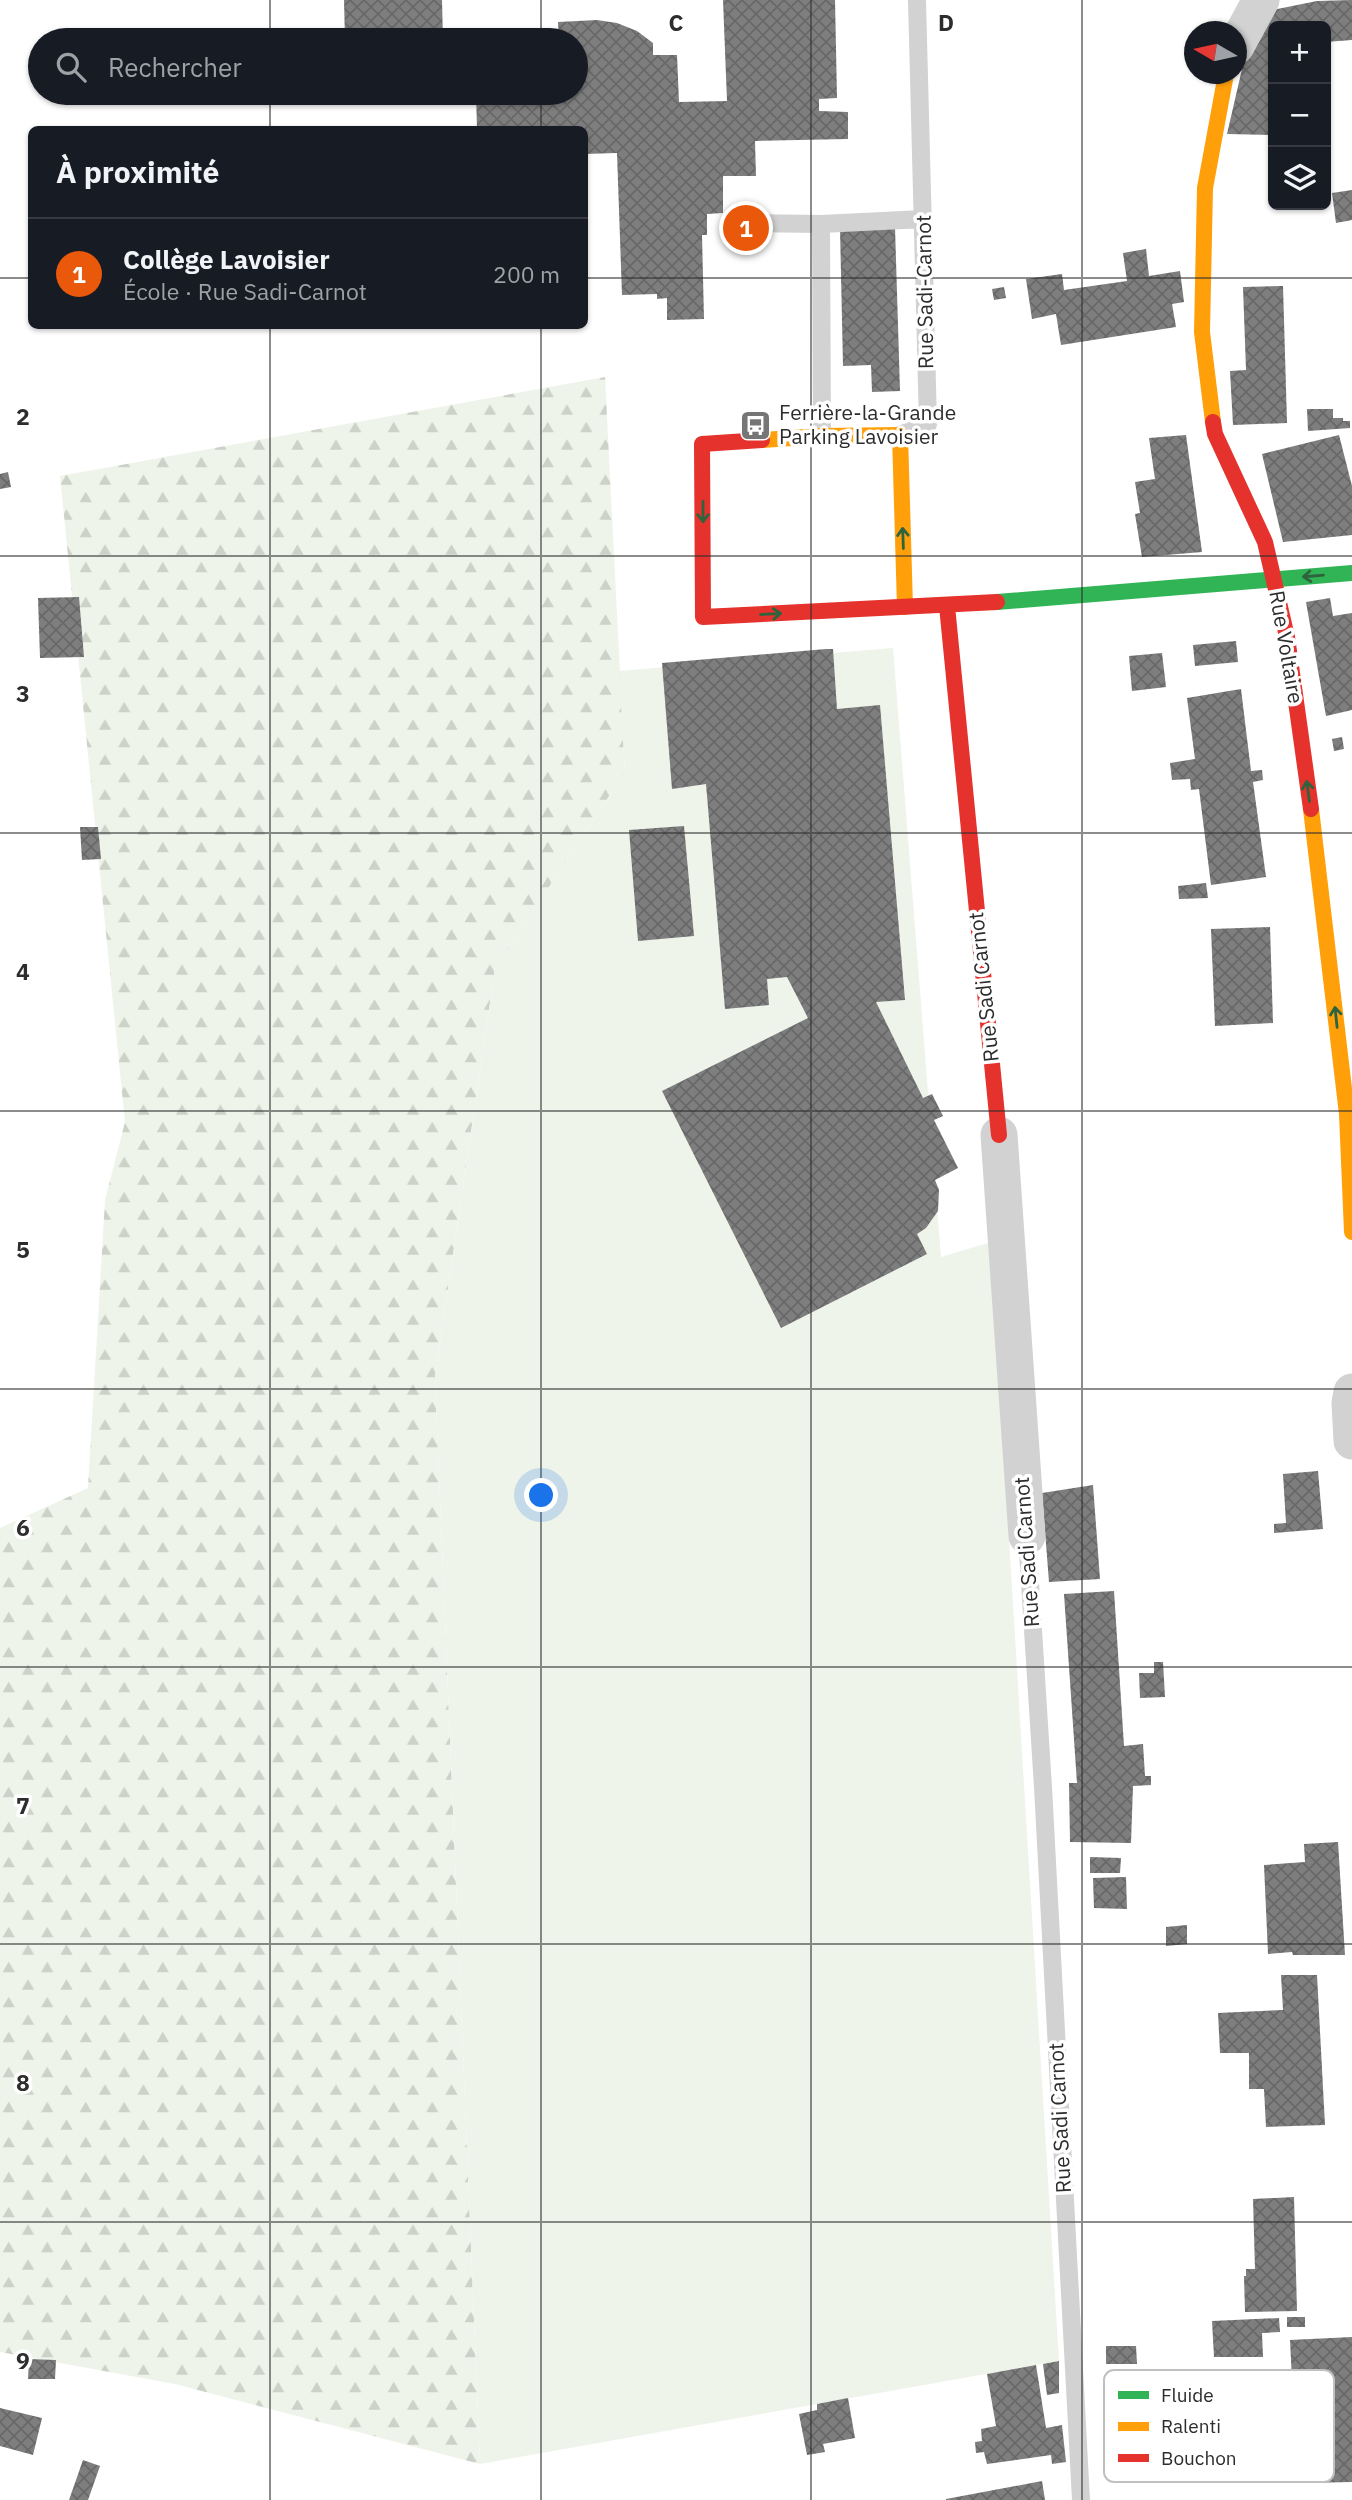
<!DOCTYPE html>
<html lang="fr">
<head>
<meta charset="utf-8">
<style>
  :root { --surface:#171b24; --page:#242831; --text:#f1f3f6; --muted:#9ea1a6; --line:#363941; --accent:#ea580c }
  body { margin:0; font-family:"IBM Plex Sans",sans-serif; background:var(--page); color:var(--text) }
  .controls { position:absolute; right:21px; top:21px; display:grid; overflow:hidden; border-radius:10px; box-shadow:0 2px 5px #0004 }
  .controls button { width:63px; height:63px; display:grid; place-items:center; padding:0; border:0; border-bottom:2px solid var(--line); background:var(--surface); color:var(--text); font:35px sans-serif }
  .compass { position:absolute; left:1184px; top:21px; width:63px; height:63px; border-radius:50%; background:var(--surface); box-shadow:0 2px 5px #0004; rotate:279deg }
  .you { position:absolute; left:542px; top:1496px; width:24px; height:24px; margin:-18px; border:5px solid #fff; border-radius:50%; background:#1a73e8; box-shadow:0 0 0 10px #1a73e833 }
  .badge { display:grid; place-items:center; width:46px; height:46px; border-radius:50%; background:var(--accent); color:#fff; font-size:23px; font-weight:700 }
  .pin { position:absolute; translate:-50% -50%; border:4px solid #fff; box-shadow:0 2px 7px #0006 }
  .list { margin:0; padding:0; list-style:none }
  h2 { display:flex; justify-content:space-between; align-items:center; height:91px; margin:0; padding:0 28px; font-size:30px }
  h2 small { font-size:23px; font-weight:400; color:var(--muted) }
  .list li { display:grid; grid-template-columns:46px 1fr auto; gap:21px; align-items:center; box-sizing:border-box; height:112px; padding:0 28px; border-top:2px solid var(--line) }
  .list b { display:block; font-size:26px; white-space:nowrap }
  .list p { margin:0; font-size:23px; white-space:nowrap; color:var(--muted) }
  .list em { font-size:23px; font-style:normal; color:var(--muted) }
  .icon { flex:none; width:38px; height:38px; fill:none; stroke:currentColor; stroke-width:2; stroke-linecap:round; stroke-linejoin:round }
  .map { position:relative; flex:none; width:1352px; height:2500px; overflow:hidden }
  .search { position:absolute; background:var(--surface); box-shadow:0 2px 5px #0004; left:28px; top:28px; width:560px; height:77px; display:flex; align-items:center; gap:18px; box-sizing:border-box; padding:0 24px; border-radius:38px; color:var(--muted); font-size:26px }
  .panel { position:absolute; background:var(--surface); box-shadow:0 2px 5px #0004; left:28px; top:126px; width:560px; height:203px; border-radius:10px }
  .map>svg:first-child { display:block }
  .forest { fill:url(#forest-firs) }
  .pitch { fill:#eff4ea }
  .building { fill:url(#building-cross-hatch) }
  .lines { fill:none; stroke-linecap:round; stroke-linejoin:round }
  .lane { stroke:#d2d2d2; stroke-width:18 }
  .street { stroke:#d2d2d2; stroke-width:37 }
  .fast { stroke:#30b455; stroke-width:16 }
  .slow { stroke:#ff9f0a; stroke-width:16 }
  .jam { stroke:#e5322d; stroke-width:16 }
  .oneway { stroke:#2e633d }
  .grid { fill:none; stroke:#2d2d2d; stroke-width:2; stroke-opacity:0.55 }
  .labels { text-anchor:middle; stroke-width:7; stroke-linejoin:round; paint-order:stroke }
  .street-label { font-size:21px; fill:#2d2d2d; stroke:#fff }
  .poi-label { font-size:21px; fill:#2d2d2d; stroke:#fff; text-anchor:start }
  .key { fill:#fff; stroke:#c0c0c0; stroke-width:2 }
  .key-label { font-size:19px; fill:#2d2d2d }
  .grid-label { font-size:23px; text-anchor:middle; font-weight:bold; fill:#2d2d2d; stroke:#fff; stroke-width:7; stroke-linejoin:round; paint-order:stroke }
</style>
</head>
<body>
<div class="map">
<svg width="1352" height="2500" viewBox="0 0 1352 2500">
  <defs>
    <pattern id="forest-firs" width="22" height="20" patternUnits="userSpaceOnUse" patternTransform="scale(1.75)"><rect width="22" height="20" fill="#eff4ea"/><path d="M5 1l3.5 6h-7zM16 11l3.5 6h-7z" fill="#cdd2c9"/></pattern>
    <pattern id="building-cross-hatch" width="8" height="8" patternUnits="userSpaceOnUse" patternTransform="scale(1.75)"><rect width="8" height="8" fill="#7e7e7e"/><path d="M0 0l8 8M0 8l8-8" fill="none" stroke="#686868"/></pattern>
  </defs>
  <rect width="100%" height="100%" fill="#fff"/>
  <path class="forest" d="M605,377L625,772L495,969L435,1377L480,2464L175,2384L0,2352V1528L88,1488L105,1200L125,1122L60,476Z"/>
  <path class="pitch" d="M893,648L941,1257L991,1242L1059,2361L480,2464L435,1377L495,969L625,772L619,671Z"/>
  <path class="building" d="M344,0H442L443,40H345Z
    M723,0H835L837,98L819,99V111L848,112V139L755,141L756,176H723V213L707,214V235H702L704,319L667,320V298L657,299V294L622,295L617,153L584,154V130H477L476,93H576V40H559L558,22L597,20L617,23L637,31L653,43V55H677L679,102L727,101Z
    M1352,0V40L1326,42V26H1319V22L1273,26V135L1227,134L1242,69L1268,11L1317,1Z
    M346,93H445V96L346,98Z
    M1352,190V220L1336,223L1332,193Z
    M895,227L900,391L872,392L871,365L843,366L840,228Z
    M1146,249L1149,276L1180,271L1184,302L1172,304L1176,327L1061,345L1056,314L1032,319L1026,279L1062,274L1064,290L1127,281L1123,253Z
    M1283,286L1287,423L1233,425L1230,371L1246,370L1243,287Z
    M1004,287L1006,298L994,300L992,289Z
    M1307,409H1333V418H1343V421H1350V428L1308,431Z
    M1186,435L1202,552L1142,557L1135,514L1140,513L1135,482L1155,479L1149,438Z
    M1339,435L1352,486V535L1283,542L1262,454Z
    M8,472L11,487L0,489V474Z
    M79,597L84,657L40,658L38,598Z
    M1330,598L1333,616L1352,613V710L1326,716L1306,602Z
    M1236,641L1238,662L1195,666L1193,645Z
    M826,649H833L837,709L880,705L905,1000L876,1002L923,1098L932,1094L943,1116L934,1120L958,1168L935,1180L939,1190L938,1211L926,1228L917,1234L927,1254L781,1328L662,1091L808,1018L787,977L767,979L769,1005L725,1009L706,784L672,789L662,663Z
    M1162,653L1166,687L1132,691L1129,656Z
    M1241,689L1251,771L1262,770L1263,780L1253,782L1266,877L1211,885L1199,789L1191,790L1190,779L1172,780L1170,763L1195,759L1187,698Z
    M1342,737L1344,749L1334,751L1332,739Z
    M684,826L694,936L638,941L629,830Z
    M80,827H98L101,859L82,860Z
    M1206,883L1208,898L1179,899L1178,886Z
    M1270,927L1273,1023L1215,1026L1211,929Z
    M1318,1471L1323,1529L1274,1533V1524L1286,1523L1283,1474Z
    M1093,1485L1100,1579L1049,1582L1042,1493Z
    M1114,1591L1124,1746L1143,1744L1145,1776H1151V1785L1133,1786L1131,1843L1070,1842L1069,1783H1077L1064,1594Z
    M1154,1662H1163L1165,1697L1140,1698L1139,1673H1154Z
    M1338,1842L1345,1955H1293L1292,1952L1268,1954L1264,1865L1305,1862L1304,1844Z
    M1090,1857L1121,1858L1120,1873H1090Z
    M1126,1877L1127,1909L1094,1908L1093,1878Z
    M1187,1925V1944L1166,1946V1927Z
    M1281,1975H1317L1325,2125L1266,2127L1264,2089H1249V2053H1220L1218,2013L1283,2010Z
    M1294,2197L1297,2311L1245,2312L1244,2276H1246V2269H1255L1253,2199Z
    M1287,2317H1305V2327H1287Z
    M1279,2318L1280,2332L1262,2333L1263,2357H1214L1212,2321Z
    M1352,2337V2482L1307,2483L1306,2472H1314V2448H1322L1321,2419L1294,2420L1290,2340Z
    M1106,2346H1136L1137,2364H1106Z
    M29,2359L56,2360L55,2379H28Z
    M1059,2361V2393L1047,2395L1043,2364Z
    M1036,2365L1046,2428L1062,2425L1066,2462L1052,2464L1051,2455L987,2464L984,2452L976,2453L975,2442L982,2441L981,2429L996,2426L987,2374Z
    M848,2398L855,2438L823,2444L825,2452L807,2455L799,2414L817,2410V2404Z
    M0,2408L42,2418L33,2455L0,2446Z
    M83,2460L100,2466L88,2500H69Z
    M1042,2481L1045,2500H946V2499Z"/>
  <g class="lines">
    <path class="lane" d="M735,223L821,224L924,219
      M821,224L822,436
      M900,435L928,424L917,0
      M1027,1536L1043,1787L1081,2500"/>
    <path class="street" d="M1236,46L1261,0
      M999,1135L1027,1536
      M1352,1392L1350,1403L1352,1441"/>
    <path class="fast" d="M997,602L1352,573"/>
    <path class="slow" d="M1213,422L1202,332L1205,188L1226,74
      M762,440L822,436L900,435L905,607
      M1311,809L1347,1114L1352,1232"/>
    <path class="jam" d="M1213,422L1215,434L1265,542L1287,637L1311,809
      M762,440L702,444L703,617L997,602
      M947,606L999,1135"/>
  </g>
  <defs><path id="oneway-shaft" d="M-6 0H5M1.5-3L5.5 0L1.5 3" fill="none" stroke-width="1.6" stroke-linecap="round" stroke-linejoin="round" transform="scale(1.75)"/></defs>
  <g class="oneway">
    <use href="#oneway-shaft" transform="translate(703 512) rotate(90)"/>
    <use href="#oneway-shaft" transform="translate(903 538) rotate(-92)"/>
    <use href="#oneway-shaft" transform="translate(1313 576) rotate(175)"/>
    <use href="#oneway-shaft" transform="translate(771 614) rotate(-3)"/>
    <use href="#oneway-shaft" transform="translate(1308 791) rotate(-98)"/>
    <use href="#oneway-shaft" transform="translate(1336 1017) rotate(-96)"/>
  </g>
  <path class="grid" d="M270,0V40M541,0V40M811,0V2500M1082,0V2500M270,93V130M541,93V130M0,278H32M584,278H1352M270,326V2500M541,326V2500M0,556H1352M0,833H1352M0,1111H1352M0,1389H1352M0,1667H1352M0,1944H1352M0,2222H1352"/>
  <defs>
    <symbol id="bus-square" viewBox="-11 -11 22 22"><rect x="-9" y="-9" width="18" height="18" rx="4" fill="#767676" stroke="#fff"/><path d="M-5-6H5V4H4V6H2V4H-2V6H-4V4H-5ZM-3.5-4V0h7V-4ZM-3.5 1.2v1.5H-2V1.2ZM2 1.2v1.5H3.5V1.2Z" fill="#fff"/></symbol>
  </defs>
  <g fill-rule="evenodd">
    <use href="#bus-square" x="738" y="408" width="35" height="35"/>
  </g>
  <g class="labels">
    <g class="street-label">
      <text transform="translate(925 292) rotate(-91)" y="7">Rue Sadi-Carnot</text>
      <text transform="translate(1286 647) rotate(80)" y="7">Rue Voltaire</text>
      <text transform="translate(984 987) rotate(-96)" y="7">Rue Sadi Carnot</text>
      <text transform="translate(1027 1552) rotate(-94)" y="7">Rue Sadi Carnot</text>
      <text transform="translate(1060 2118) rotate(-93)" y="7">Rue Sadi Carnot</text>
    </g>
    <g class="poi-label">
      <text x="779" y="420">Ferrière-la-Grande<tspan x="779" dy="24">Parking Lavoisier</tspan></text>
    </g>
  </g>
  <rect x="1104" y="2370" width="230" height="112" rx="10" class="key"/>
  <rect x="1118" y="2391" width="31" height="8" fill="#30b455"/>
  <rect x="1118" y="2422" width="31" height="9" fill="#ff9f0a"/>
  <rect x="1118" y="2454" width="31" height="8" fill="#e5322d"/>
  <g class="key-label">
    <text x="1161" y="2402">Fluide</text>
    <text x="1161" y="2433">Ralenti</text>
    <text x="1161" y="2465">Bouchon</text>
  </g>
  <g class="grid-label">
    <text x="676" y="31">C</text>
    <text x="946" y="31">D</text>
    <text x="23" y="425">2</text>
    <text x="23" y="702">3</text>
    <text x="23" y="980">4</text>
    <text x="23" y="1258">5</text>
    <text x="23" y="1536">6</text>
    <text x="23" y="1814">7</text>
    <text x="23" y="2091">8</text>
    <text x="23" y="2369">9</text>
  </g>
</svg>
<div class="controls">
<button>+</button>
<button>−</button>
<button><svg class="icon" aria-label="layers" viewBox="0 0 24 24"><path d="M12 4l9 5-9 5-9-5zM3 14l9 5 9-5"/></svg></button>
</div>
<svg class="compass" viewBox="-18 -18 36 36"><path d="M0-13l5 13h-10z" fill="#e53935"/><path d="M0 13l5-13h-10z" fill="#9ea1a6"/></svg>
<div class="you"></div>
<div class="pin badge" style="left:746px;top:228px">1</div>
<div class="search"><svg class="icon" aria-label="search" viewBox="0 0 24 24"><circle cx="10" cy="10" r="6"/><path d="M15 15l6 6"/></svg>Rechercher</div>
<section class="panel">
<h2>À proximité<small></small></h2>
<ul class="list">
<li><span class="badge">1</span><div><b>Collège Lavoisier</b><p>École · Rue Sadi-Carnot</p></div><em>200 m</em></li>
</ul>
</section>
</div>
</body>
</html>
